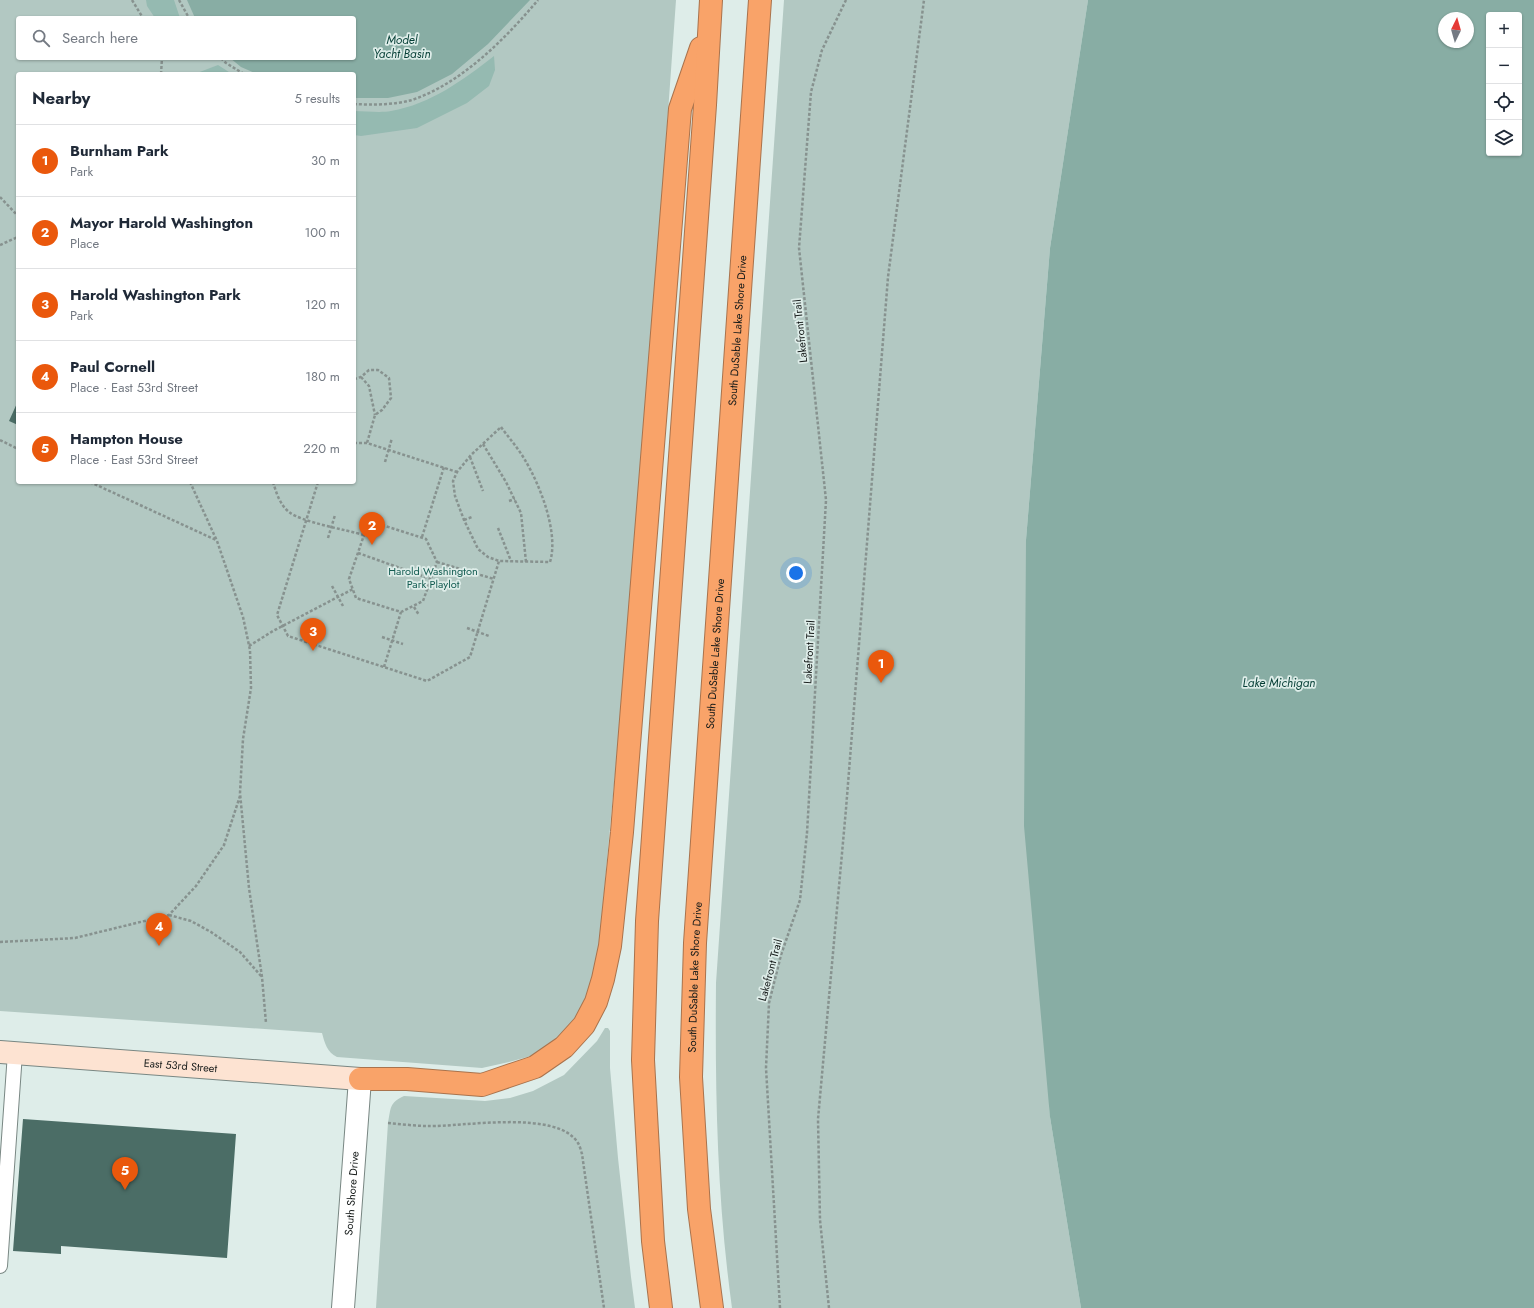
<!DOCTYPE html>
<html lang="en">
<head>
<meta charset="utf-8">
<style>
  :root { --surface:#fff; --page:#f2f2f3; --text:#1f2937; --muted:#747a83; --line:#e0e1e3; --accent:#ea580c }
  body { margin:0; font-family:Jost,sans-serif; background:var(--page); color:var(--text) }
  .controls { position:absolute; right:12px; top:12px; display:grid; overflow:hidden; border-radius:4px; box-shadow:0 1px 3px #0004 }
  .controls button { width:36px; height:36px; display:grid; place-items:center; padding:0; border:0; border-bottom:1px solid var(--line); background:var(--surface); color:var(--text); font:20px sans-serif }
  .compass { position:absolute; left:1438px; top:12px; width:36px; height:36px; border-radius:50%; background:var(--surface); box-shadow:0 1px 3px #0004; rotate:5deg }
  .you { position:absolute; left:796px; top:573px; width:14px; height:14px; margin:-10px; border:3px solid #fff; border-radius:50%; background:#1a73e8; box-shadow:0 0 0 6px #1a73e833 }
  .badge { display:grid; place-items:center; width:26px; height:26px; border-radius:50%; background:var(--accent); color:#fff; font-size:13px; font-weight:700 }
  .pin { position:absolute; translate:-50% -33px; filter:drop-shadow(0 1px 2px #0008) }
  .pin::after { content:''; position:absolute; top:21px; width:14px; height:12px; background:inherit; clip-path:polygon(0 0,100% 0,50% 100%) }
  .list { margin:0; padding:0; list-style:none }
  h2 { display:flex; justify-content:space-between; align-items:center; height:52px; margin:0; padding:0 16px; font-size:17px }
  h2 small { font-size:13px; font-weight:400; color:var(--muted) }
  .list li { display:grid; grid-template-columns:26px 1fr auto; gap:12px; align-items:center; box-sizing:border-box; height:72px; padding:0 16px; border-top:1px solid var(--line) }
  .list b { display:block; font-size:15px; white-space:nowrap }
  .list p { margin:0; font-size:13px; white-space:nowrap; color:var(--muted) }
  .list em { font-size:13px; font-style:normal; color:var(--muted) }
  .icon { flex:none; width:22px; height:22px; fill:none; stroke:currentColor; stroke-width:2; stroke-linecap:round; stroke-linejoin:round }
  .map { position:relative; flex:none; width:1534px; height:1308px; overflow:hidden }
  .search { position:absolute; background:var(--surface); box-shadow:0 1px 3px #0004; left:16px; top:16px; width:340px; height:44px; display:flex; align-items:center; gap:10px; box-sizing:border-box; padding:0 14px; border-radius:4px; color:var(--muted); font-size:15px }
  .panel { position:absolute; background:var(--surface); box-shadow:0 1px 3px #0004; left:16px; top:72px; width:340px; height:412px; border-radius:4px }
  .map>svg:first-child { display:block }
  .green { fill:#b2c8c2; fill-rule:evenodd }
  .forest { fill:#95bab1 }
  .water { fill:#88ada4; fill-rule:evenodd }
  .building { fill:#4b6d66 }
  .lines { fill:none; stroke-linecap:round; stroke-linejoin:round }
  .lane-casing { stroke:#798783; stroke-width:16 }
  .street-casing { stroke:#798783; stroke-width:24 }
  .secondary-casing { stroke:#798783; stroke-width:24 }
  .highway-casing { stroke:#a9734d; stroke-width:24 }
  .path { stroke:#87928f; stroke-width:2.5; stroke-dasharray:3 2; stroke-linecap:butt }
  .lane { stroke:#fff; stroke-width:14 }
  .street { stroke:#fff; stroke-width:22 }
  .secondary { stroke:#fde3d2; stroke-width:22 }
  .highway { stroke:#f9a369; stroke-width:22 }
  .labels { text-anchor:middle; stroke-width:3.5; stroke-linejoin:round; paint-order:stroke }
  .street-label { font-size:11px; fill:#141918; stroke:#deede9 }
  .park-label { font-size:11px; fill:#135c51; stroke:#deede9 }
  .water-label { font-size:12px; font-style:italic; fill:#063f36; stroke:#deede9 }
</style>
</head>
<body>
<div class="map">
<svg width="1534" height="1308" viewBox="0 0 1534 1308">
  <rect width="100%" height="100%" fill="#deede9"/>
  <path class="green" d="M0,0H676L641,492L597,969L578,1017L563,1036L538,1054L509,1062L482,1068L337,1057C327,1052 325,1044 322,1033L0,1011ZM18,18H354V58H18ZM18,74H354V482H18Z
    M784,0H1088L1050,248L1026,540L1050,1117L1081,1308H732C717,1200 715,1092 716,983Z
    M605,1028H608L610,1031V1068L618,1158L631,1277L635,1308H376L388,1123C391,1108 389,1103 404,1096L485,1101L510,1098L533,1091L564,1075L597,1041Z"/>
  <path class="forest" d="M146,0H174L180,18H155L147,6Z
    M494,56L495,70L489,86L467,103L417,128L361,136L354,135V111C366,111 380,113 391,111C431,104 463,80 494,56Z
    M218,65L232,74L197,73Z"/>
  <path class="water" d="M187,0H530L488,44L452,74L417,92L388,98H354V74H257L241,67L230,58H354V18H195Z
    M1088,0H1534V1308H1081L1050,1117L1024,826L1026,540L1050,248ZM1489,15H1519V153H1489ZM1444,18H1468V42H1444Z"/>
  <path class="building" d="M18,401V425L9,421Z
    M23,1119L236,1134L227,1258L61,1246V1254L13,1251Z"/>
  <g class="lines">
    <defs>
      <path id="lane" d="M0,1266L15,1053"/>
      <g id="street">
        <path id="s1" d="M343,1308L360,1079"/>
      </g>
      <g id="secondary">
        <path id="s2" d="M0,1052L360,1079"/>
      </g>
      <g id="highway">
        <path d="M360,1079H407L482,1085L535,1067L564,1047L584,1025L596,1002L603,979L610,946L622,832L680,109L701,48"/>
        <path d="M661,1308L653,1241L643,1060L647,921L705,105L711,0"/>
        <path id="s3" d="M712,1308L699,1209L691,1077L695,943L760,0"/>
      </g>
    </defs>
    <use href="#lane" class="lane-casing"/>
    <use href="#street" class="street-casing"/>
    <use href="#secondary" class="secondary-casing"/>
    <use href="#highway" class="highway-casing"/>
    <path class="path" d="M132,0L143,18
      M179,0L189,18
      M221,58L226,63L244,74
      M161,74L162,58
      M354,104C372,105 394,105 412,100C462,83 505,39 538,0
      M0,197L18,216
      M0,245L18,237
      M361,377L369,386L375,415
      M354,379L361,377L369,370H378L389,378L391,398L382,410L375,415L367,443
      M501,427C509,438 518,448 525,460C540,485 559,533 550,562L499,561L488,557L478,549L464,520L455,496L453,481L457,472L471,455Z
      M0,440L18,449
      M354,443H367L457,472
      M483,444L506,482L521,513L526,562
      M470,457L483,491
      M385,462L392,438
      M90,482L216,540
      M190,482L217,541L243,617L250,650L251,688L243,739L240,793L249,888L262,977L266,1023
      M273,482C276,492 280,505 289,512C301,522 347,530 364,535
      M318,482L277,615L288,636L427,681L470,657L499,561
      M509,501L515,499
      M367,519L373,530
      M464,520L472,517
      M382,525L426,539L437,562L423,601L401,612L356,598L349,579L364,535Z
      M498,528L511,561
      M422,537L444,467
      M328,538L335,515
      M358,553L431,579
      M437,562L494,579
      M332,586L343,606
      M414,607L419,615
      M467,628L489,636
      M382,637L403,644
      M249,646L273,631L353,589
      M384,667L401,612
      M169,915L191,921L211,932L240,952L261,976
      M0,942L75,938L169,915L196,886L224,845L240,796
      M388,1123C401,1124 415,1126 428,1126C463,1127 557,1109 578,1143C580,1146 581,1151 582,1154L604,1308
      M780,1308L766,1068L769,1003L781,955L800,900L807,833L826,500L799,248L811,92L822,50L846,0
      M829,1308L820,1220L818,1119L846,809L888,277L924,0"/>
    <use href="#lane" class="lane"/>
    <use href="#street" class="street"/>
    <use href="#secondary" class="secondary"/>
    <use href="#highway" class="highway"/>
  </g>
  <g class="labels">
    <g class="street-label">
      <text dy="4" stroke="none"><textPath href="#s3" startOffset="980">South DuSable Lake Shore Drive</textPath></text>
      <text transform="translate(800 331) rotate(-96)" y="4">Lakefront Trail</text>
      <text transform="translate(809 652) rotate(-87)" y="4">Lakefront Trail</text>
      <text dy="4" stroke="none"><textPath href="#s3" startOffset="656">South DuSable Lake Shore Drive</textPath></text>
      <text transform="translate(770 970) rotate(-75)" y="4">Lakefront Trail</text>
      <text dy="4" stroke="none"><textPath href="#s3" startOffset="332">South DuSable Lake Shore Drive</textPath></text>
      <text dy="4" stroke="none"><textPath href="#s2" startOffset="181">East 53rd Street</textPath></text>
      <text dy="4" stroke="none"><textPath href="#s1" startOffset="115">South Shore Drive</textPath></text>
    </g>
    <g class="park-label">
      <text x="433" y="575">Harold Washington<tspan x="433" dy="13">Park Playlot</tspan></text>
    </g>
    <g class="water-label">
      <text x="402" y="44">Model<tspan x="402" dy="14">Yacht Basin</tspan></text>
      <text x="1279" y="687">Lake Michigan</text>
    </g>
  </g>
</svg>
<div class="controls">
<button>+</button>
<button>−</button>
<button><svg class="icon" aria-label="locate" viewBox="0 0 24 24"><circle cx="12" cy="12" r="6"/><path d="M12 2v4M12 18v4M2 12h4M18 12h4"/></svg></button>
<button><svg class="icon" aria-label="layers" viewBox="0 0 24 24"><path d="M12 4l9 5-9 5-9-5zM3 14l9 5 9-5"/></svg></button>
</div>
<svg class="compass" viewBox="-18 -18 36 36"><path d="M0-13l5 13h-10z" fill="#e53935"/><path d="M0 13l5-13h-10z" fill="#747a83"/></svg>
<div class="you"></div>
<div class="pin badge" style="left:881px;top:683px">1</div>
<div class="pin badge" style="left:372px;top:545px">2</div>
<div class="pin badge" style="left:313px;top:651px">3</div>
<div class="pin badge" style="left:159px;top:946px">4</div>
<div class="pin badge" style="left:125px;top:1190px">5</div>
<div class="search"><svg class="icon" aria-label="search" viewBox="0 0 24 24"><circle cx="10" cy="10" r="6"/><path d="M15 15l6 6"/></svg>Search here</div>
<section class="panel">
<h2>Nearby<small>5 results</small></h2>
<ul class="list">
<li><span class="badge">1</span><div><b>Burnham Park</b><p>Park</p></div><em>30 m</em></li>
<li><span class="badge">2</span><div><b>Mayor Harold Washington</b><p>Place</p></div><em>100 m</em></li>
<li><span class="badge">3</span><div><b>Harold Washington Park</b><p>Park</p></div><em>120 m</em></li>
<li><span class="badge">4</span><div><b>Paul Cornell</b><p>Place · East 53rd Street</p></div><em>180 m</em></li>
<li><span class="badge">5</span><div><b>Hampton House</b><p>Place · East 53rd Street</p></div><em>220 m</em></li>
</ul>
</section>
</div>
</body>
</html>
